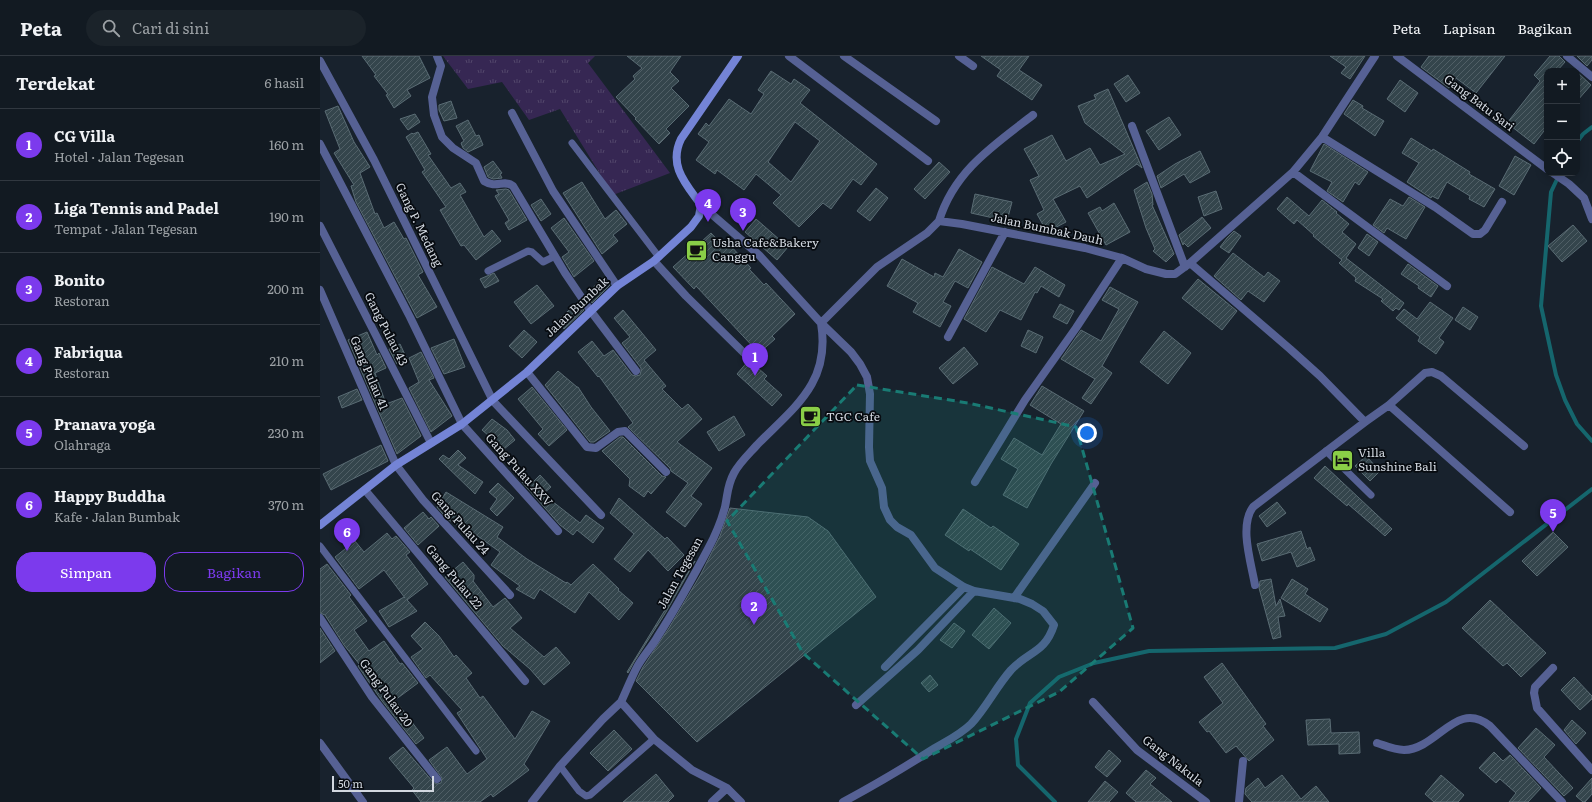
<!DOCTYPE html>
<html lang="id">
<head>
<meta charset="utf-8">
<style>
  :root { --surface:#121a22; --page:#1b232a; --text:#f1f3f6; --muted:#9ca1a5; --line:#313840; --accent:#7c3aed }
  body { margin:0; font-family:Literata,serif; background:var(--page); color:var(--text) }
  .controls { position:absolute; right:12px; top:12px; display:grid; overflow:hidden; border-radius:8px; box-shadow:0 2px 10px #0003 }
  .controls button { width:36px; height:36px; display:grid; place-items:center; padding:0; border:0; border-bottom:1px solid var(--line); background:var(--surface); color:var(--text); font:20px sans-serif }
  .scale { position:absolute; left:12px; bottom:10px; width:102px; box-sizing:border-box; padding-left:4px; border:2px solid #d2d8e0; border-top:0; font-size:11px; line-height:14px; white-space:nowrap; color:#d2d8e0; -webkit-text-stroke:3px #070b10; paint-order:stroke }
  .you { position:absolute; left:767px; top:377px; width:14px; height:14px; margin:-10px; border:3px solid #fff; border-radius:50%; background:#1a73e8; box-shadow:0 0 0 6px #1a73e833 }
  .badge { display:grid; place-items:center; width:26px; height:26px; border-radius:50%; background:var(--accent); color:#fff; font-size:13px; font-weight:700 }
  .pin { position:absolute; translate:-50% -33px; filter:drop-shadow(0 1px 2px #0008) }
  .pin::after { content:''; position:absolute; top:21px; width:14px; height:12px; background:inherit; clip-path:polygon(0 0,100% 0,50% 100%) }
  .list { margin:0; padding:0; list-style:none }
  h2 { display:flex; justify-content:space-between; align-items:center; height:52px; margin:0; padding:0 16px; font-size:17px }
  h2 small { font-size:13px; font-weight:400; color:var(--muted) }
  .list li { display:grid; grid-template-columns:26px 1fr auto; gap:12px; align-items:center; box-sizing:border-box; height:72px; padding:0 16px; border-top:1px solid var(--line) }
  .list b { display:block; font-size:15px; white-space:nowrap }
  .list p { margin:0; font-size:13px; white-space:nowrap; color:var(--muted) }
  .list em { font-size:13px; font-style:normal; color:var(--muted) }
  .actions { display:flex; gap:8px; padding:12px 16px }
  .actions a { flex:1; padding:9px 0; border:1px solid var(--accent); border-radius:16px; text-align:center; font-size:14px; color:var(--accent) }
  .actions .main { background:var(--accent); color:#fff }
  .icon { flex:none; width:22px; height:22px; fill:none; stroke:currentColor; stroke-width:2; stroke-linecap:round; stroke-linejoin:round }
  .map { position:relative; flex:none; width:1272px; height:746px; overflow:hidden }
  header { display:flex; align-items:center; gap:24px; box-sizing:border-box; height:56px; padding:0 20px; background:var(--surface); border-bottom:1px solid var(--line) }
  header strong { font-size:19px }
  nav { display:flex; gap:22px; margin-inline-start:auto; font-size:14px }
  .search { width:280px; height:36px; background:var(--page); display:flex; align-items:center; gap:10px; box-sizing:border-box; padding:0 14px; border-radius:22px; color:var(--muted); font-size:15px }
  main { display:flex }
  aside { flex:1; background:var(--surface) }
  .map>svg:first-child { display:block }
  .grass { fill:url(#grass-tufts) }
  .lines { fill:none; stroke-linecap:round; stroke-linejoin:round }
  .stream { stroke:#15666d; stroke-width:4 }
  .building { fill:url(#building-hatch); stroke:#5a6c74; fill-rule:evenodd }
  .lane { stroke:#566194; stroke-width:7 }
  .street { stroke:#566194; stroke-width:8 }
  .secondary { stroke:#7484d6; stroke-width:8 }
  .marked { fill:#197b74; fill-opacity:0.2; stroke:#197b74; stroke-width:3; stroke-dasharray:8 5; stroke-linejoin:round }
  .labels { text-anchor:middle; stroke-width:3.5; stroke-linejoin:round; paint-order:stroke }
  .street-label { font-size:12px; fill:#d2d8e0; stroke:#070b10 }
  .poi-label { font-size:12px; fill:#d2d8e0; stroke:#070b10; text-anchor:start }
</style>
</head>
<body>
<header>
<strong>Peta</strong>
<div class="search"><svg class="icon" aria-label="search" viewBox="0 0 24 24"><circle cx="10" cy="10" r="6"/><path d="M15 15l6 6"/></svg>Cari di sini</div>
<nav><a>Peta</a><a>Lapisan</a><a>Bagikan</a></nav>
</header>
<main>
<aside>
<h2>Terdekat<small>6 hasil</small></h2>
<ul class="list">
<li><span class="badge">1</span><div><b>CG Villa</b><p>Hotel · Jalan Tegesan</p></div><em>160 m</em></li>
<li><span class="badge">2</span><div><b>Liga Tennis and Padel</b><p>Tempat · Jalan Tegesan</p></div><em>190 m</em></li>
<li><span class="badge">3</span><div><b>Bonito</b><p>Restoran</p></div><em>200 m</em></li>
<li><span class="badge">4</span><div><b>Fabriqua</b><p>Restoran</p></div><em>210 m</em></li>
<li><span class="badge">5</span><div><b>Pranava yoga</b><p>Olahraga</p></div><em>230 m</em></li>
<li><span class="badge">6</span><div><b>Happy Buddha</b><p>Kafe · Jalan Bumbak</p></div><em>370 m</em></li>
</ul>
<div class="actions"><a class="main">Simpan</a><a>Bagikan</a></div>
</aside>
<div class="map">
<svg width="1272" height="746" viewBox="0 0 1272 746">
  <defs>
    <pattern id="grass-tufts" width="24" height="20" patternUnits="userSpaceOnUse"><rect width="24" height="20" fill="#362753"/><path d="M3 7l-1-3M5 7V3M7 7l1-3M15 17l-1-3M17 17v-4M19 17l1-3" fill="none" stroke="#52466b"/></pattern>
    <pattern id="building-hatch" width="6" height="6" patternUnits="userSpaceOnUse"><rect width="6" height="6" fill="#34454c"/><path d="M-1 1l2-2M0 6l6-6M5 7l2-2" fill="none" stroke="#505f66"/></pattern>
  </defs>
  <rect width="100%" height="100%" fill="#18222d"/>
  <path class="grass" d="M123,0H275L268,7L350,117L293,139L240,53L209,64L182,26L148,33Z"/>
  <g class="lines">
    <path class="stream" d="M1257,86L1263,78L1272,71
      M1240,117L1231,136L1221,250L1236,319L1245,344L1257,368L1272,385
      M735,746L698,709L696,683L710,647L739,621L774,607L829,595L1015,592L1066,578L1126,546L1272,433"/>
  </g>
  <path class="building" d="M42,0H99L110,22L87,34L91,40L74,52L66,39L68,38L54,20L56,19Z
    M307,0H361L350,16L359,25L351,32L369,50L346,73L350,77L339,88L315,63L316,62L296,41L315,23L313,20L322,12Z
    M661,0H709L699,14L722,29L712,44L677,20L681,14Z
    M1010,0H1045L1030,23L1021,17L1026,11Z
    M1109,0H1185L1156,37L1136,22L1129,32L1101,11Z
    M1230,0H1239L1245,6L1237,15H1227V71L1214,88L1187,67L1220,25L1214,19Z
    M1257,0H1272V4L1267,10Z
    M451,15L471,28L474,23L490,34L480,47L557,108L541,129L533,123L511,153L503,147L479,171L453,147L461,139L436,118L424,134L397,114L395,118L376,104L389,86L378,78L386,67L389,70L409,43L431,58L444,38L438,34ZM475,66L500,85L471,126L448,106Z
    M1257,16L1271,29L1257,45Z
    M808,19L820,37L806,46L794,28Z
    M1080,24L1098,37L1085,56L1067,43Z
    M788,33L822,112L817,108L767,142L760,130L733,143L746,166L727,176L717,158L724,154L710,124L719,120L704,93L732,79L746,105L770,92L780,109L805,98L765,67L758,50L776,43L774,39Z
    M1033,44L1043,50L1042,52L1064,65L1055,80L1024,58Z
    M131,45L137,62L124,65L119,54V49Z
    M18,50L34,86L50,111L40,117L55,158L57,157L64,172L74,166L84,183L86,182L103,216L98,219L117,251L97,262L36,146L31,130L34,129L14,97L20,93L5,55Z
    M95,58L100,66L88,74L80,63Z
    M849,61L861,79L839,94L826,75Z
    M148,64L156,80L159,79L163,89L148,96L143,92L141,87L144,85L136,70Z
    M98,76L111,98L108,99L131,132L140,127L146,136L140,139L164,181L172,174L181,185L156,204L144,189L141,190L120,154L126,151L102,116L105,114L86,81L92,77L93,78Z
    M1091,82L1112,95L1113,93L1150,116L1149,118L1175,133L1164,151L1149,143L1150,140L1127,126L1118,143L1112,140L1111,142L1087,126L1099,107L1082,97Z
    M1004,88L1048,116L1039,129L1035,126L1023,146L1007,135L1012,126L990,115Z
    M880,95L890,116L870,127L864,118L841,132L837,120L855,108Z
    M1195,100L1211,109L1194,139L1179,130Z
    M173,105L182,117L180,118L182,122L173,123L168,121L164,111Z
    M619,106L630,116L605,143L594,133Z
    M262,126L285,163L296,154L307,168L293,179L298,185L282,198L243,137Z
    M827,126L832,138L833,149H832L854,198L846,206L833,195L835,193L826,172L814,134Z
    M556,132L568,142L550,165L537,155Z
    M186,133L189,134L207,164L189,174L185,167L189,164L175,140L179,138L176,134Z
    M896,135L902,153L884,160L878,141Z
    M655,138L692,146L687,165L651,157Z
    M967,141L989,160L1002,144L1017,156L1016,157L1029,168L1022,176L1036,188L1026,202L1084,247L1079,254L1076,252L1073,255L1061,245L1063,243L1035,225L1036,222L1019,207L1022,204L993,180L994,179L977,164L974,168L957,153Z
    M1089,141L1105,151L1086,183L1067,172L1064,177L1053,169L1070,143L1083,150Z
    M221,143L231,158L221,165L211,149Z
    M794,147L810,176L786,189L768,157L780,151L782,155Z
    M882,161L891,172L868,191L864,187L863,189L859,179Z
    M244,162L274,205L254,221L242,201L249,196L231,172Z
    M436,163L468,191L457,204L425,176Z
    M1253,169L1267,185L1242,206L1228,190Z
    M914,175L921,180L909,197L900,191L907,182Z
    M391,177L405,192L409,188L431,212L429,213L444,229L446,227L475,258L452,280L455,283L439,297L376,230L374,233L353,211Z
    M1047,178L1058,186L1049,200L1038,192Z
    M639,193L662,206L648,232L635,225L623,246L631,250L620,271L593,256L598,247L567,230L582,203L614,221L615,217L623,221Z
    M913,197L944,221L948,216L960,225L944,246L928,235L921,244L894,220Z
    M1088,208L1118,230L1111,241L1098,232L1099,230L1081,218Z
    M672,211L704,228L715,211L745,229L739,241L721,230L717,237L715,236L701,264L680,254L666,276L644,263Z
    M174,217L179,225L165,232L160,223Z
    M284,221L290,229L272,247L266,238Z
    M878,223L917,255L902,274L862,242Z
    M217,229L234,250L211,268L194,246Z
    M790,231L818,246L782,310L792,317L771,348L762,342L775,323L741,303L761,274L781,285L799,253L782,244Z
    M258,246L264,254L244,273L237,265Z
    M1110,246L1133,262L1119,282L1124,286L1116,298L1098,285L1100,281L1076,262L1084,253L1097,263Z
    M740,248L754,255L747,268L733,261Z
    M1143,251L1158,261L1150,274L1135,264Z
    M303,254L336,294L324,304L346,330L342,333L362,353L368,348L382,363L357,386L392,412L371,440L382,448L365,471L346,456L368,427L351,415L350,412L308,371L313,367L279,320L278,321L258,296L272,285L284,300L293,294L312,319L316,320L320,319L321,315V312L302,287L310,281L294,262Z
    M204,274L217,286L202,302L189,290Z
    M708,274L723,281L716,297L701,290Z
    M844,275L871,297L848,328L820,306Z
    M47,276L57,299L59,297L66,312L55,317L66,348L82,342L101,380L77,398L28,284Z
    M134,283L145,311L124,318L111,292Z
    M80,288L87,303L77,308L69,293Z
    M644,291L658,308L633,328L619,312Z
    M101,296L114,322L109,324L132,360L111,376L89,332L99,326L89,302Z
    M429,304L447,320L444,323L462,339L452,350L417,318Z
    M238,315L257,331H258L271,351L290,375L274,386H270L225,329Z
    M722,330L764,355L731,408L707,452L683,439L698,413L681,403L694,382L722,399L741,368L710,349Z
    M212,331L247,374L229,390L218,378L223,373L198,343Z
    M37,333L42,344L22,352L18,341Z
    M414,360L425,379L399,395L387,376Z
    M172,363L187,374L195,384L178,398L170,389L175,385L162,374Z
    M300,381H303L342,420L346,421L331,438L328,435L324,441L309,430L310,423L282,395Z
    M61,389L68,405L11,434L3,418Z
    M138,394L146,402L138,409L163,426L155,438L119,403L123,399L129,403Z
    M1046,400L1060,415L1050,425L1035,410Z
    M1005,410L1072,473L1065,480L1028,448L1027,450L994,422Z
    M220,419L231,431L223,438L260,467L266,459L284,472L273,487L257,474L253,479L240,469L202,426L205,423L211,428Z
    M178,427L194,442L177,460L170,453L177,443L169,436Z
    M126,436L183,471L177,481L207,503L246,527L247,526L251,529L273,508L299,533L298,534L313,547L299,564L269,536L255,557L220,533L214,543L196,533L200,530L171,509L180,496L141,468L140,470L127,463L117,451Z
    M299,442L345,483L347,481L364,499L348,515L328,494L310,516L294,503L314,478L290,457Z
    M957,446L966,457L947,471L939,460Z
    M410,452L488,461L508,475L556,541L377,686L316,625L323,611L349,572L381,518L400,480Z
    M643,453L671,472L673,470L699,488L681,514L650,493L649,495L625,479Z
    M103,456L109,463L111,461L119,470L98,489L84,472Z
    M981,475L987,493L990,491L995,504L977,511L971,496L942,505L937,488Z
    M1233,476L1248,491L1217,520L1202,505Z
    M67,477L72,483L76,480L90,496L86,499L108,528L87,544L97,555L69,571L59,555L84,541L85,542L64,514L39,533L15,501L35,485L44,496Z
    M375,505L346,556L314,606L308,617L307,616Z
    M143,506L154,519V523L153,525L173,551L185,542L202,562L190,572L224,601L236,591L250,607L224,629L210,613L183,590L125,521Z
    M7,508L31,539L29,541L47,565L34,574L49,595L64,585L80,608L82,607L98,627L75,644L104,682L96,688L62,645L38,610L40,609L24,589L5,559L0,557V513Z
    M951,523L956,550L960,543L965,560L958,561L961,581L953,583L939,532L940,525Z
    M972,523L988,533L985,538L1008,553L1000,566L961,542Z
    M1170,544L1226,597L1201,621L1187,607L1183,610L1142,572Z
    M674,552L691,567L669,593L652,579Z
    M105,566L119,580L134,601L136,599L152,617L146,622L160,642L163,640L195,683L212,655L230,665L204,708L209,714L173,741L171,738L160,746H101L92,734L94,732L69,702L83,691L113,726L117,728L121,727L122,722L109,704L127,691L147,718L167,703L137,657L142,654L110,619L106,622L91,601L103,593L91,580Z
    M634,567L645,575L632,592L620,584Z
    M0,572L15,595L0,607Z
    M902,607L946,668L943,670L954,684L929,705L916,690L906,697L889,675L887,676L879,666L903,647L884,621Z
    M610,619L618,629L609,636L601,627Z
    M1254,621L1272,640V643L1260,654L1241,634Z
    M1010,663L1011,677L1039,676L1040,697L1019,698V688L988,689L986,664Z
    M1252,664L1266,677L1256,688L1244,674Z
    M1216,672L1235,689L1224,701L1253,732L1244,740L1198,692Z
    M294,674L312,693L288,715L270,697Z
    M789,694L801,705L787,721L775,711Z
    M1174,696L1183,705L1190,699L1221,732L1208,746H1189L1196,737L1180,723L1176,727L1159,712Z
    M826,714L836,722L830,728L852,746H816L806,737Z
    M336,718L354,740L348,746H303Z
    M962,719L981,743L996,730L1009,746H932L925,738L926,732L938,722L945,732Z
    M1121,719L1144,739L1138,746H1114L1105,738Z
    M1272,722V738L1265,746H1263L1256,740Z
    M785,725L798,736L789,746H768Z"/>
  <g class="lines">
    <path class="lane" d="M252,87L339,201
      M168,215L208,195L212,196L223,206L235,200
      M1006,395L1051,439
      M0,490L156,695
      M240,710L259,735L266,740L270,739L334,683"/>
    <path class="street" d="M117,0L121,10L112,41L114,59L122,81L133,92L156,107L164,125C177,133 183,123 193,130L245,217L270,254L316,315
      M469,0L608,105
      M524,0L616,65
      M639,0L653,10
      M1077,0L1227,113
      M1247,0L1272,21
      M0,5L54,104L173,345L281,459
      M192,57L233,135L297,230
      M812,70L865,211
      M1002,81L1115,151L1153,178H1160L1165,174L1182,146
      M0,88L90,261L142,368L238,475
      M973,116L1127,230
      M1233,117L1249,128L1264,142L1272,163
      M381,149L439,199L501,267L531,296L540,308L547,321L550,338L549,391L550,405L562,432L564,451L570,464L577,471L591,479L615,512L644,531L654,535L700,543L712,548L723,555L734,569C725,597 709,595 691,614C676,631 666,652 651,668C641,678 627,685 615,692C585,711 555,729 523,746
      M619,165C634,115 674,89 713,59
      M0,170L111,387
      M334,205L366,240L424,297
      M870,207L970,293L1000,320L1045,366
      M0,234L76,409L103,444L190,539
      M501,267L557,211L607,177L619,165L642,168L765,192L802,202L826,213L846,218H855L870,207L973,116L1002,81L1055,0
      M628,281L685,176
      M207,316L267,391L276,392L298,376L305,375L346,416
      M1069,349L1190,456
      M655,426L705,344L756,272L802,202
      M45,434L205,625
      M935,529C931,506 919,470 933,451L1045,366L1069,349L1105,317L1112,316L1121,320L1204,390
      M694,542L775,427
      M0,562L52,641L117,723
      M565,611L644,531
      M1233,612L1215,631L1214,637L1217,652L1272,714
      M773,646L817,694L886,746
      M536,649L598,594L654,535
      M0,687L43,746
      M1057,687C1066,690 1074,694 1084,694C1118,693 1136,643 1170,670L1242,746
      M212,746L240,710L283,663L301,646
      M392,746L407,732
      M421,746L407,732L372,714L334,683L301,646C306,635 311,623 316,613C322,601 332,591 338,580C356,552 372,523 388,493C395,480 401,466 405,451C408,437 407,430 414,417C420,406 429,398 437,389C474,351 511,327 501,267
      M919,746L923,705"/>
    <path class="secondary" d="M0,469L76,409L142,368L207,316L297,230L334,205L371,171L379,160L381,149C366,128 348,110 361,83L418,0"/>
  </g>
  <path class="marked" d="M537,329L648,347L756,371L813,572L739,636L603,703L483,597L407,465Z"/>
  <defs>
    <symbol id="cafe-square" viewBox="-11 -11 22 22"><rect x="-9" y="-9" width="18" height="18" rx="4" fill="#8ace47" stroke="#070b10"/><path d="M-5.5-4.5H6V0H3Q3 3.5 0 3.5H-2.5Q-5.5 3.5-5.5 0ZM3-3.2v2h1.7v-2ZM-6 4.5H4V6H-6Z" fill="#111"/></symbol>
    <symbol id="hotel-square" viewBox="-11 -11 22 22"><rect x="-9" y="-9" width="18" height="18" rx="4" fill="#8ace47" stroke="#070b10"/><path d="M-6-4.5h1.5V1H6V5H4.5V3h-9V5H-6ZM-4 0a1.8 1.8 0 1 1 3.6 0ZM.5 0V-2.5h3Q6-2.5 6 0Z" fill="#111"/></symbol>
  </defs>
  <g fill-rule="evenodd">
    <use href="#cafe-square" x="364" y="182" width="25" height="25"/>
    <use href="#cafe-square" x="478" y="348" width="25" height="25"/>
    <use href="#hotel-square" x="1010" y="392" width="25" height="25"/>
  </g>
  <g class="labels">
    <g class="street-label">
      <text transform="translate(1159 47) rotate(37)" y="4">Gang Batu Sari</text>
      <text transform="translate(99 169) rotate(64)" y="4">Gang P. Medang</text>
      <text transform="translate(727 173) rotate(12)" y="4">Jalan Bumbak Dauh</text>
      <text transform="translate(257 251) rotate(-43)" y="4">Jalan Bumbak</text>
      <text transform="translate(66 273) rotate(63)" y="4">Gang Pulau 43</text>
      <text transform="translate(49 317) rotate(67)" y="4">Gang Pulau 41</text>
      <text transform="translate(199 414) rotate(48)" y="4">Gang Pulau XXV</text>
      <text transform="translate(140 467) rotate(48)" y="4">Gang Pulau 24</text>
      <text transform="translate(360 517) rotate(-61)" y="4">Jalan Tegesan</text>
      <text transform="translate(134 521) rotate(50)" y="4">Gang Pulau 22</text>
      <text transform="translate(66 637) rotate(54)" y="4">Gang Pulau 20</text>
      <text transform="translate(853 705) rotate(38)" y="4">Gang Nakula</text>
    </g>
    <g class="poi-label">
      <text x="392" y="191">Usha Cafe&amp;Bakery<tspan x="392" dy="14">Canggu</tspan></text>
      <text x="506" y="365">TGC Cafe</text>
      <text x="1038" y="401">Villa<tspan x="1038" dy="14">Sunshine Bali</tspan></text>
    </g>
  </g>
</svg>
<div class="controls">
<button>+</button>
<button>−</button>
<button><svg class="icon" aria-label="locate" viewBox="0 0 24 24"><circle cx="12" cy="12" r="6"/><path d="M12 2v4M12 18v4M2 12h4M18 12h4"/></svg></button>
</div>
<div class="scale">50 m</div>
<div class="you"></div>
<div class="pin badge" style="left:435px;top:320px">1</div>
<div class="pin badge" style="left:434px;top:569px">2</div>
<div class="pin badge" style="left:423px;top:175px">3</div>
<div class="pin badge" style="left:388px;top:166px">4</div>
<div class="pin badge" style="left:1233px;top:476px">5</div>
<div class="pin badge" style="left:27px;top:495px">6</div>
</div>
</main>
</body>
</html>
